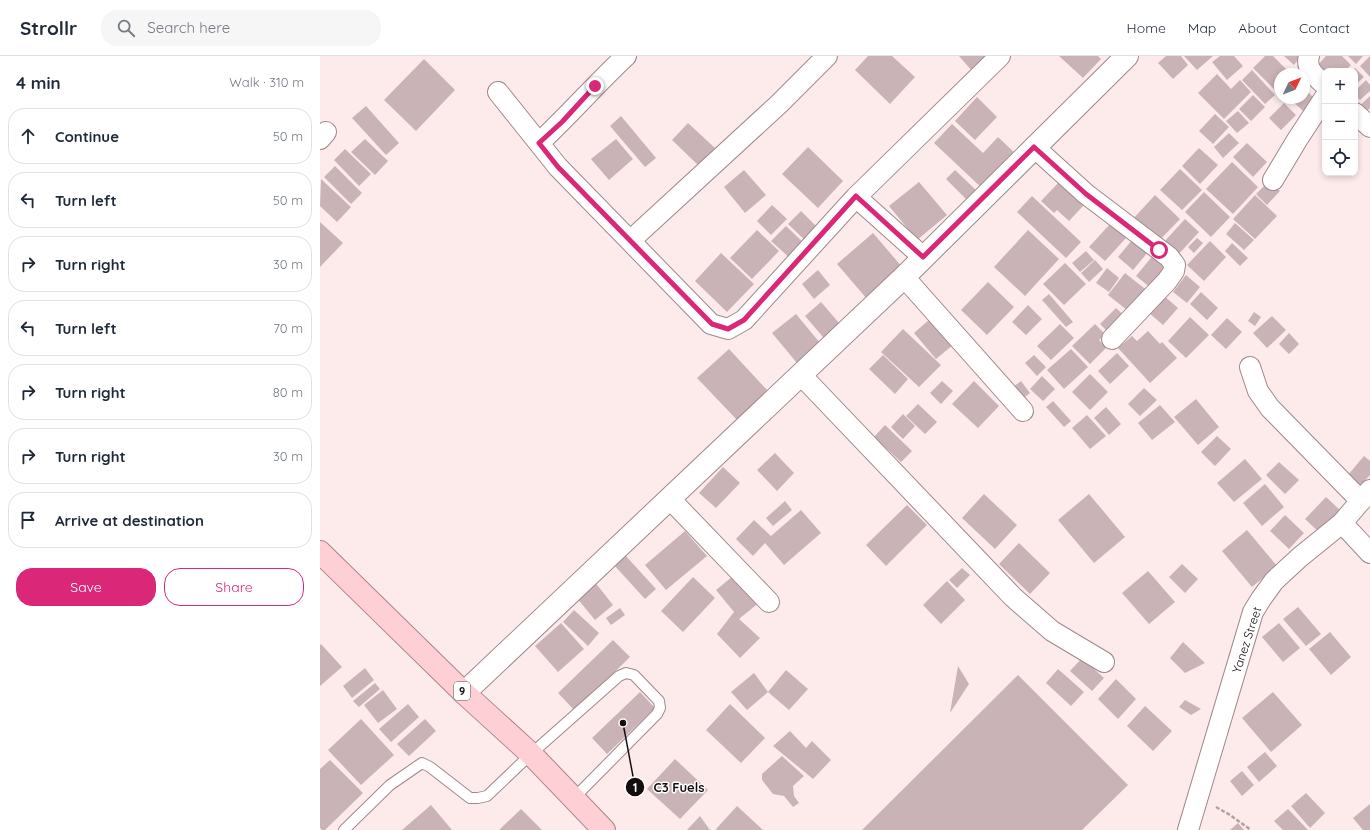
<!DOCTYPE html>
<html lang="en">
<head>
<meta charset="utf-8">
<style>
  :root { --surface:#fff; --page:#f6f6f7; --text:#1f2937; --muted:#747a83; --line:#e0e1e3; --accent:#db2777 }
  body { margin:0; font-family:Quicksand,sans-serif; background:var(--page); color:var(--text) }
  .controls { position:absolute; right:12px; top:12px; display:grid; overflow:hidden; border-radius:8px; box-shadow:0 2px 6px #0003 }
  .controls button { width:36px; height:36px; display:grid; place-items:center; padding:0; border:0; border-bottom:1px solid var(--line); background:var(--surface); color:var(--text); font:20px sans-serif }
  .compass { position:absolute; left:954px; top:12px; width:36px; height:36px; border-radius:50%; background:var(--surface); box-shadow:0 2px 6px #0003; rotate:47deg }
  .stop { position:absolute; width:12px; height:12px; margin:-9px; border:3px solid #db2777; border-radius:50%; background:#fff }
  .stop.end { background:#db2777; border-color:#fff; box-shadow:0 1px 4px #0008 }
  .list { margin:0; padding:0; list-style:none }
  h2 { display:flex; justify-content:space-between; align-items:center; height:52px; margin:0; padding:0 16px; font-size:17px }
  h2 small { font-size:13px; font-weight:400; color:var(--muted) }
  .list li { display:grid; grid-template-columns:26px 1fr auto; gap:12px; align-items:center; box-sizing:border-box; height:56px; margin:0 8px 8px; padding:0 8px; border:1px solid var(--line); border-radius:16px }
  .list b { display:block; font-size:15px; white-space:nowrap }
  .list em { font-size:13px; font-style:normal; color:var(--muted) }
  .actions { display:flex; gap:8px; padding:12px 16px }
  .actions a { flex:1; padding:9px 0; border:1px solid var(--accent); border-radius:16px; text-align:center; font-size:14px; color:var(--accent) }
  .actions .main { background:var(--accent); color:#fff }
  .icon { flex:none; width:22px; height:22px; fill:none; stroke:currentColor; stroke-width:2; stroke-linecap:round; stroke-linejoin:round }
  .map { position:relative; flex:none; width:1050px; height:774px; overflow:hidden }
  header { display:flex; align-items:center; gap:24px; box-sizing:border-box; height:56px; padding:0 20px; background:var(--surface); border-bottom:1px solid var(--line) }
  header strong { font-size:19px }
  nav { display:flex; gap:22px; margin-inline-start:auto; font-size:14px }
  .search { width:280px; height:36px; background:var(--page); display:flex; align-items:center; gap:10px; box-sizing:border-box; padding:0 14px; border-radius:16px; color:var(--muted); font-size:15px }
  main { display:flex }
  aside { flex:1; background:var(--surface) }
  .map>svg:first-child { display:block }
  .building { fill:#c9b3b6 }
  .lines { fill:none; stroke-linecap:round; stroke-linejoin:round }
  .service-casing { stroke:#9e888b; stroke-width:12 }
  .minor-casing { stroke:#9e888b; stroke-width:22 }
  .tertiary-casing { stroke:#9e888b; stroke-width:24 }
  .trunk-casing { stroke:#ab8589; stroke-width:24 }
  .path { stroke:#b0a2a2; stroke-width:2.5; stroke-dasharray:4 2; stroke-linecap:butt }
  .service { stroke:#fff; stroke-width:10 }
  .minor { stroke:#fff; stroke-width:20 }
  .tertiary { stroke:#fff; stroke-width:22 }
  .trunk { stroke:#fed0d6; stroke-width:22 }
  .route { stroke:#db2777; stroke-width:5 }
  .labels { text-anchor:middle; stroke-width:3; stroke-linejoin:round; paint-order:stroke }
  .shield { fill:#fff; stroke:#5a5656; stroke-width:1 }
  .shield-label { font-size:11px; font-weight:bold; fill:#140d0d }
  .street-label { font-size:12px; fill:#140d0d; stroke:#fff }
  .leader { fill:none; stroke:#140d0d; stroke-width:1.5 }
  .callout-dot { fill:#140d0d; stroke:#fff; stroke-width:1.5 }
  .mark-label { font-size:12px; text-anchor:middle; font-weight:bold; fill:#fff }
  .callout-label { font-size:13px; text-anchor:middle; font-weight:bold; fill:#140d0d; stroke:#fff; stroke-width:3; stroke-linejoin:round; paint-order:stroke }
</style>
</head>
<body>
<header>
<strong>Strollr</strong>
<div class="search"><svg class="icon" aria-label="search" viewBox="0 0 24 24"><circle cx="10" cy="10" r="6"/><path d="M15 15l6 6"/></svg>Search here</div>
<nav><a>Home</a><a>Map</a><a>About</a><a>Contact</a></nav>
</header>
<main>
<aside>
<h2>4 min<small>Walk · 310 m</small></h2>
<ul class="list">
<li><svg class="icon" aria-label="ahead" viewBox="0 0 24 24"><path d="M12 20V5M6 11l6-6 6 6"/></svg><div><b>Continue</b></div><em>50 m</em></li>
<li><svg class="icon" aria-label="left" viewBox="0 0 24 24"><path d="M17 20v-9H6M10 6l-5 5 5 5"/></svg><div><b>Turn left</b></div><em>50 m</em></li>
<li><svg class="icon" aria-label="right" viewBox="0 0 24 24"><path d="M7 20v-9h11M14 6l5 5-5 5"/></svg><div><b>Turn right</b></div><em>30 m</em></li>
<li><svg class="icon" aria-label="left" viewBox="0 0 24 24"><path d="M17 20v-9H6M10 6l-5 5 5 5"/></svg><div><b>Turn left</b></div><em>70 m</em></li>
<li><svg class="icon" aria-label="right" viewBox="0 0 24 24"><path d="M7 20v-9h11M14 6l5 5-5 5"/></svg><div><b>Turn right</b></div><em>80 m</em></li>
<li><svg class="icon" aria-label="right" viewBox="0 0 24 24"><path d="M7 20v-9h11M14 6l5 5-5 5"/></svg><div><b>Turn right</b></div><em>30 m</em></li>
<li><svg class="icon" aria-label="arrive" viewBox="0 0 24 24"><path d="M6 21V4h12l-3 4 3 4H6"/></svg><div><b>Arrive at destination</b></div></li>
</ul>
<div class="actions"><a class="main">Save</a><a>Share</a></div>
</aside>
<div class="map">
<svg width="1050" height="774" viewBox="0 0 1050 774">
  <rect width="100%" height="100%" fill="#fdebec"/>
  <path class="building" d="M548,0H572L595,21L570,48L535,14Z
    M639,0H669L652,15Z
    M739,0H778L781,3L763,22Z
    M846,0H861L868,9L853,23L838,7Z
    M864,0H893L877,14Z
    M900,0H914L923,10L907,24L892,6Z
    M945,0H953L971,18H960L959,38L933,12Z
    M964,0H981L974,9Z
    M1006,0H1022L1031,9L1025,15H1005V26L993,14Z
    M1028,0H1043L1036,8Z
    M1050,0V21L1040,10Z
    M104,3L135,34L96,75L64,44Z
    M1035,12L1044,21L1035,29V15H1032Z
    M932,14L955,39L945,48L922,24Z
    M897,18L911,33L920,24L931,36L904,63L878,37Z
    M1046,24L1050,29V35L1040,44L1035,39V35Z
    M984,32L995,43L983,55L969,42H984Z
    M933,39L945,51L931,65L919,53Z
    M1050,40V52L1041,61L1035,54Z
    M657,41L677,61L655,84L635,65Z
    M964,47L976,59L961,74L949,62Z
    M46,50L79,87L66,99L32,62Z
    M918,55L929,67L917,77L906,65Z
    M895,58L909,71L893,88L879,75Z
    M301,60L336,102L325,111L290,70Z
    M368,67L395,92L378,109L352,84Z
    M632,68L663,97L678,81L698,100L665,135L614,87Z
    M909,77L919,87L903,102L894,91Z
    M45,83L68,105L55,119L31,96Z
    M296,83L313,103L289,124L271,103Z
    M927,87L947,106L933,121L913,101Z
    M488,91L523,125L498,152L462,118Z
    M879,92L898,109L880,128L862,110Z
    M25,93L51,118L39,130L14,104Z
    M912,106L938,131L913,158L886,133Z
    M15,110L42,137L31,148L4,121Z
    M860,113L882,134L862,154L840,134Z
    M424,114L446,139L425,157L404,131Z
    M635,114L657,135L648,145L626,123Z
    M1,123L31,151L17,166L0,150Z
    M740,125L764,149L749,165L737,154L734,157L721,145Z
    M949,125L960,135L947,149L936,138Z
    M599,126L627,159L597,184L569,150Z
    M884,136L910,161L891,181L865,156Z
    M835,139L860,163L837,187L812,164Z
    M935,139L957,160L935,183L913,163Z
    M712,140L761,186L746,202L697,156Z
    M452,149L467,163L451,179L437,165Z
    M481,155L501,175L489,188L468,168Z
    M865,163L879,176L857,200L843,187Z
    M0,166L23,187L0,211Z
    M915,167L934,184L924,194L906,178Z
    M790,168L806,182L785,205L769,191Z
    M466,170L486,189L472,204L451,185Z
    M437,174L459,195L432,223L410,202Z
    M708,174L739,203L705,240L674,211Z
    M553,177L583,212L547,243L517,208Z
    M877,182L883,187L874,197L868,191Z
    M813,183L828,196L813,214L798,201Z
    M890,185L906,201L884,225L867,209Z
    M912,187L928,202L920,210L905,195Z
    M766,195L774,204L760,216L752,207Z
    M401,197L434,228L407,256L375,225Z
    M835,197L850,210L831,232L816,220Z
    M775,204L783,213L769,226L761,217Z
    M745,207L766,228L744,249L723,228Z
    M787,212L799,222L789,236L776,227Z
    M498,214L510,229L494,243L482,228Z
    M805,217L829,236L812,258L788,239Z
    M866,219L880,231L867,247L853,236Z
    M668,226L694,251L667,279L641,254Z
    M881,236L898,252L887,264L870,248Z
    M729,238L753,266L746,271L722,244Z
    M843,239L858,252L843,269L828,256Z
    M501,246L525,274L509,288L485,260Z
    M708,249L722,263L706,279L692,266Z
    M796,252L807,262L790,278L780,268Z
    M934,256L941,261L935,270L928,265Z
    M476,258L500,287L477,307L452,277Z
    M952,260L966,274L947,292L933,277Z
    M870,261L889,279L866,302L848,285Z
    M907,262L922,276L906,293L891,279Z
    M610,263L633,289L616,303L594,277Z
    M740,268L754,282L731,304L717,290Z
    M775,268L785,278L779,284L786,292L770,308L752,290Z
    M583,273L621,309L599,331L561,296Z
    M828,275L840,288L842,286L857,302L830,327L798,292L812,280L817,285Z
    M969,277L979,288L969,298L959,288Z
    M409,293L449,336L418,365L377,322Z
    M751,293L768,311L744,333L727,314Z
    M797,297L809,310L790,328L778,315Z
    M563,299L588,323L575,338L549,313Z
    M714,299L726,311L717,320L705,307Z
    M770,318L788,336L770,354L752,336Z
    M722,320L735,333L723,345L710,333Z
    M622,325L633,335L621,348L610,337Z
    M654,325L679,350L658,372L632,348Z
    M701,325L710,337L701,344L692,332Z
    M824,332L837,344L820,360L808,348Z
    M876,343L899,371L878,389L854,361Z
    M733,345L751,365L744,371L726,351Z
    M598,348L617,366L605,378L586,360Z
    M840,349L855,366L832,384L818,367Z
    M786,351L801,368L789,379L774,362Z
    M583,358L595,370L583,383L571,371Z
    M767,359L786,380L770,393L752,372Z
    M565,369L592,395L581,406L554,381Z
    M897,380L911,393L895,410L881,396Z
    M455,397L474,417L457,435L437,414Z
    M1044,400L1050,405V419L1040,430L1028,419Z
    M925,403L942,423L914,446L897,427Z
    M959,406L979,424L965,438L946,419Z
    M403,411L420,427L396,452L379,437Z
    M945,428L964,451L942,470L923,447Z
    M664,438L697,469L675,493L642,462Z
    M769,438L805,481L774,507L738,464Z
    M1006,441L1022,456L1001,478L985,463Z
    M465,445L472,454L453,470L446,462Z
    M587,449L607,469L566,510L546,489Z
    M481,454L501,477L464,509L445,487L433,500L416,483L434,464L451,480Z
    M965,459L984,477L969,493L950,475Z
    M927,474L957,510L932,531L902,495Z
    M365,475L387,500L346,534L325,509Z
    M699,487L730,517L710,538L679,508Z
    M305,499L336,533L325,543L294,509Z
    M862,508L878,523L865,537L849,521Z
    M642,512L650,519L637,532L629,524Z
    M828,515L855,546L829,568L802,537Z
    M418,516L441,545L419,563L440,582L420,602L397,578L414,556L396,534Z
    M373,521L395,542L363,576L341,555Z
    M274,525L293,549L275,564L256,541Z
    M627,525L645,544L621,568L603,549Z
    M978,551L1001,578L986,590L963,563Z
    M300,552L305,559L291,569L286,562Z
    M254,554L279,577L268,590L243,566Z
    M241,567L264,593L238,616L215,590Z
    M959,567L980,592L963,606L942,581Z
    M1010,576L1031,601L1011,619L989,593Z
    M293,584L310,601L255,655L238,637Z
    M863,586L885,607L865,617L850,602Z
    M1,588L22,611L0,630V589Z
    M762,602L784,622L772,635L750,615Z
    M638,610L649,628L630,657Z
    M45,612L54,624L32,642L23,630Z
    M738,613L764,636L751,650L726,627Z
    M466,614L488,633L469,654L448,636Z
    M434,617L448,636L427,654L411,636Z
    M698,619L808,729L762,774H542Z
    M796,623L816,643L798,663L778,643Z
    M55,627L60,633L39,651L33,645Z
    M63,634L77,653L58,667L44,649Z
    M320,636L335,652L287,698L272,682Z
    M953,636L982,669L951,696L922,662Z
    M865,644L881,653L871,659L859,651Z
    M88,648L99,661L71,686L59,673Z
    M410,648L445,682L421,707L386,674Z
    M825,650L852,675L833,695L807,670Z
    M41,663L74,699L41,729L8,694Z
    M105,663L116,675L89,700L77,688Z
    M470,675L486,692L492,685L511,704L493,723L453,690Z
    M945,696L957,710L939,726L927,711Z
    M462,700L484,720L473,730L474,740L479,747L473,751L464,740L453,738L442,724V718Z
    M355,703L388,734L360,763L327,733Z
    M10,704L43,737L5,774H2L0,772V713Z
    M922,715L934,729L922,740L910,725Z
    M986,737L1005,757L990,772L971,750Z
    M1050,748V774H1043L1033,762Z
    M111,749L132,774H82Z
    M417,750L443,774H397L396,773Z
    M201,753L222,774H179Z
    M968,753L988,774H963L954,765Z
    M380,760L390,774H367Z
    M918,767L924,774H910Z"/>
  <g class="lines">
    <defs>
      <path id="service" d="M24,774L70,729L102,707L110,711L150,742H158L167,740L211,698L299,620L306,617L314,619L339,645L340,652L337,658L254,742"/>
      <path id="minor" d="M989,0C985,13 996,21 1005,29
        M178,36L238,111L391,268L408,273L424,264L536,141L680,0
        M1035,57L1050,71
        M0,83L6,76
        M219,87C249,59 276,28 306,0
        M714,91L766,138L849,201L855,209L854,215L847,225L792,283
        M953,124L977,84L1005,41
        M536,141L603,201
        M311,184L459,48L507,0
        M584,221L703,355
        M930,311L938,335L950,352L1041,445
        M481,319L693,541L732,575L784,606
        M350,443L449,546
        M1022,467L1050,497
        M868,774L933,556L941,543L954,525L980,501L1022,467L1050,434"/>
      <path id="tertiary" d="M144,637L584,221L807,0"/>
      <path id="trunk" d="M0,496L144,637L211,698L284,774"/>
    </defs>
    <use href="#service" class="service-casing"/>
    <use href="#minor" class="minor-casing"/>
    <use href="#tertiary" class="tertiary-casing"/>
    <use href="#trunk" class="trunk-casing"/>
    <path class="path" d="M896,751L910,759L931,774"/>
    <use href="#service" class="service"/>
    <use href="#minor" class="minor"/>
    <use href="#tertiary" class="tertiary"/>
    <use href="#trunk" class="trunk"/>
  </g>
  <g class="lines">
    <path class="route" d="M275,30L242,66L219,87L238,111L392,268L408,273L424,264L536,140L603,201L714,91L766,138L839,194"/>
  </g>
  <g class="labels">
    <rect class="shield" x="134" y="626" width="16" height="18" rx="3"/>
    <g class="shield-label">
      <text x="142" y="639">9</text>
    </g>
    <g class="street-label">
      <text transform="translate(927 584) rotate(-72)" y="4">Yanez Street</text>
    </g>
  </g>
  <path class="leader" d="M303 667L315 731"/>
  <g class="callout-dot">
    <circle cx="303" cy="667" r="4"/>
    <circle cx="315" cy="731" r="10"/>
  </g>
  <g class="mark-label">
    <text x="315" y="736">1</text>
  </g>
  <g class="callout-label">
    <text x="359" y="736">C3 Fuels</text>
  </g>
</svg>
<div class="controls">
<button>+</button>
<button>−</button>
<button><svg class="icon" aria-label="locate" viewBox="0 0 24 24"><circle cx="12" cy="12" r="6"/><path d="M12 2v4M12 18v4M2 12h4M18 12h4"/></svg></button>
</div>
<svg class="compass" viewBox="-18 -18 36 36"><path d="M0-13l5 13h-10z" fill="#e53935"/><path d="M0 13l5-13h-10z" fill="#747a83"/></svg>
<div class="stop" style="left:839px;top:194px"></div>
<div class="stop end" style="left:275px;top:30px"></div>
</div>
</main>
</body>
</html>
